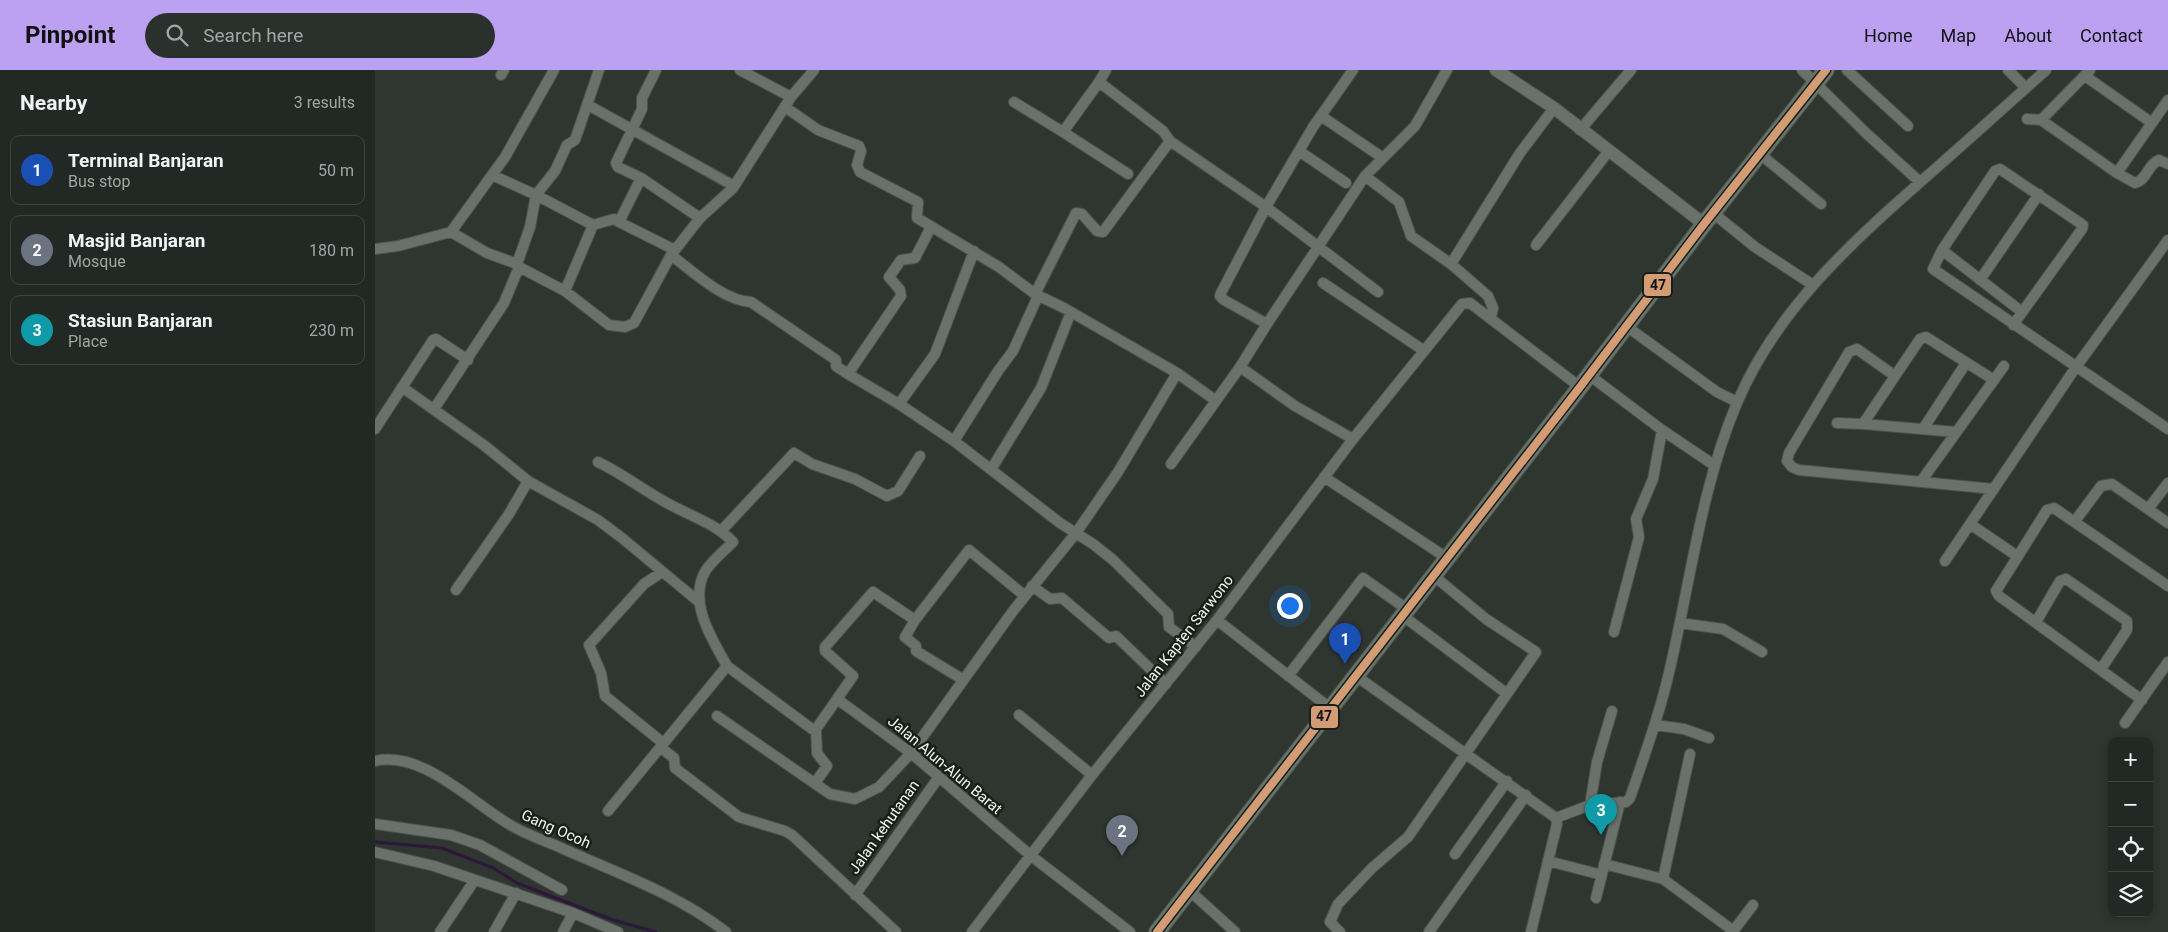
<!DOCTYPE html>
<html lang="en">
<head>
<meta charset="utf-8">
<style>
  :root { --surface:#222823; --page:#2a302b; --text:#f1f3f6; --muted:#a2a6a6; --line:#3f4441; --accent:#bca0f2 }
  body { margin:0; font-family:Roboto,sans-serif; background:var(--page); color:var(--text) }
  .controls { position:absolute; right:15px; bottom:15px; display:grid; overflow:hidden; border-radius:10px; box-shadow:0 2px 8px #0003 }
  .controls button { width:45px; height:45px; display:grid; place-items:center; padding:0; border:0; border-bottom:1px solid var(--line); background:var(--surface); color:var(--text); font:25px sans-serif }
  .you { position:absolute; left:914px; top:535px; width:18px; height:18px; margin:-12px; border:4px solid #fff; border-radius:50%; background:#1a73e8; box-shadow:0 0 0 8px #1a73e833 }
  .badge { display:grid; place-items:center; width:32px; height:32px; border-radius:50%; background:var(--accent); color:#fff; font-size:16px; font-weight:700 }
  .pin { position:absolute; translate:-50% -41px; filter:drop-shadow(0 1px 2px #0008) }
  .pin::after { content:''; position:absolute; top:26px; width:18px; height:15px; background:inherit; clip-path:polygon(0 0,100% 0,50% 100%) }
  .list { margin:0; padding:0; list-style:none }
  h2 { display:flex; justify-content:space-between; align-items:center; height:65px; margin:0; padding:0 20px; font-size:21px }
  h2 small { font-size:16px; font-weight:400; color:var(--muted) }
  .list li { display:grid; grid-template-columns:32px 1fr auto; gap:15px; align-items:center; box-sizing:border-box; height:70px; margin:0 10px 10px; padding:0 10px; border:1px solid var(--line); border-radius:10px }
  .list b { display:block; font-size:19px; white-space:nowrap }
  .list p { margin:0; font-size:16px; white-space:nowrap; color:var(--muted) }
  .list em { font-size:16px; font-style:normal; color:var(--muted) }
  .icon { flex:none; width:28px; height:28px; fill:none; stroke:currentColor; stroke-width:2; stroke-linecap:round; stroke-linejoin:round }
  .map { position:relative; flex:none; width:1793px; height:862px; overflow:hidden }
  header { display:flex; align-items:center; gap:30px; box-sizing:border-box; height:70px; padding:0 25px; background:var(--accent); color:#111 }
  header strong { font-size:24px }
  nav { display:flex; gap:28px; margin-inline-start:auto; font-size:18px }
  .search { width:350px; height:45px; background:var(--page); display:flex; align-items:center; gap:12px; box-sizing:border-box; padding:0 18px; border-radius:28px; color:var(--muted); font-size:19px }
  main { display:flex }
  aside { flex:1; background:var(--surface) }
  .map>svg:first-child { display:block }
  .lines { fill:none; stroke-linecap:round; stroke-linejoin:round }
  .stream { stroke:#2d173b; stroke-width:3 }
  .minor-casing { stroke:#4b514b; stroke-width:12 }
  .tertiary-casing { stroke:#4b514b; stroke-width:14 }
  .primary-casing { stroke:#4b514b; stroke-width:18 }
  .minor { stroke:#6a716b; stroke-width:10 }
  .tertiary { stroke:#6a716b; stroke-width:12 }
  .primary { stroke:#677469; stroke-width:16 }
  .bus-1-casing { stroke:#181f18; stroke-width:11 }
  .bus-1 { stroke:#d39c74; stroke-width:8 }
  .labels { text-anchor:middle; stroke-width:5; stroke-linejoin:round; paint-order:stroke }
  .street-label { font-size:15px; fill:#eef7ee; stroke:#181f18 }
  .line-badge { stroke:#181f18; stroke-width:2 }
  .pale-badge-label { font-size:14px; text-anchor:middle; font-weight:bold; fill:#111 }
</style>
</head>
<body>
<header>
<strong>Pinpoint</strong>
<div class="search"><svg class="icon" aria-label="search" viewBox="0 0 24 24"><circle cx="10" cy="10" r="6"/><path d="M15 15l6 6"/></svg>Search here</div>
<nav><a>Home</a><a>Map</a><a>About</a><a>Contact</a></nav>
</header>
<main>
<aside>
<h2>Nearby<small>3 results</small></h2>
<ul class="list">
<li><span class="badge" style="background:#1a4fb4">1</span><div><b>Terminal Banjaran</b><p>Bus stop</p></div><em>50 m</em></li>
<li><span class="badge" style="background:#6b7280">2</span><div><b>Masjid Banjaran</b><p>Mosque</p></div><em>180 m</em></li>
<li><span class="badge" style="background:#0f9aa8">3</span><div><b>Stasiun Banjaran</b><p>Place</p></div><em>230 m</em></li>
</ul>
</aside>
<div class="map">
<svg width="1793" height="862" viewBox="0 0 1793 862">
  <rect width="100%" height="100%" fill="#2e362f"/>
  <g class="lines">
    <path class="stream" d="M0,772L67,778L118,798L142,813L238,850L281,862"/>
    <defs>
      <path id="minor" d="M224,0L200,70L192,75L180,101L161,125L218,155L239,149L244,152L266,108L243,97L241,93L267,39V28L281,0
        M365,0L416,27L439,0
        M731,0L724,12L788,61L795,71
        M1427,0L1492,64L1545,112
        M1472,0L1533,56
        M1633,0L1651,18
        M126,5L129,0
        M1710,6L1777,53
        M639,32L688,62L724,12
        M213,35L359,116
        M410,37L443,60L484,76L486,81L482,95L485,102L543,132L542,148L624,197L660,224
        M946,46L1008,88
        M1652,49L1666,50L1715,0
        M1666,50L1742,103L1793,30
        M1205,60L1256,0
        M688,62L753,104
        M924,81L971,113
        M1385,84L1446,134
        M1742,103L1760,113C1772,110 1773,94 1784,90L1793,94
        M117,105L161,125L155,157L142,194L144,197L190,221L234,255L250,257L259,253L296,185L325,148L358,118L416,27
        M990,106L1024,132L1036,166L1076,194L1113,226L1118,238L1116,247
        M266,108L325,148
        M1338,143L1380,177L1438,215
        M244,152L300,180
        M76,162L112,183L142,194
        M1161,175L1233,82
        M0,179L23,176L76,162L130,87L179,0
        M1567,180L1647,242
        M296,185C317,201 349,231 376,232L461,290V296L473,304L526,226L525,220L514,207L526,190L540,188L556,157
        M1076,194L1145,83L1179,38
        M1605,210L1664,124
        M948,213L1048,280
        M190,221L218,155
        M892,254L990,106L1040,56L1072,0
        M1638,255L1707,159L1708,155L1625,99L1620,101L1567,180L1558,199L1793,359
        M1251,256L1342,322L1362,332
        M865,297L892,254L849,230L845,226L846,223L891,137L938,57L978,0
        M802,303L689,238L660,224L701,143L707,144L722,161L728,162L795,71L891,137L1003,222
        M473,304L524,334L579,371L685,453L718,474L737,489L793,544L794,557L821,577
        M1214,305L1287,360L1339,395
        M1520,306L1488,354L1581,362
        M27,317L110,376L153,411L223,450L247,468L324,532
        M524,334L560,284L599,181
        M59,339L129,233L144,197
        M1462,353L1488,354
        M0,359L58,270L61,269L93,290
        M1548,359L1591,293
        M579,371L623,301L638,281L663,226
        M223,392C248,404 268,420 292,433C315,446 340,453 358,472C349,481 338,490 331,500C312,531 337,569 352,596
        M796,394L865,297L920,336L978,369
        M617,398L666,318L696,242
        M949,407L1072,488
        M1547,410L1629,296
        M1619,419L1424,400L1417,397L1412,391L1414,383L1474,282L1482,279L1520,306L1545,269L1551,267L1619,310
        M1773,439L1793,413
        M1700,451L1726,416L1737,414L1793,453
        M1595,454L1642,486
        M347,460L419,383L437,394L480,409L512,426L523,421L545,386
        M1570,491L1701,297L1793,170
        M287,502L269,514L214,575L226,603L230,626L288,673
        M657,516L675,529L687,528L734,568L741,566L791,614
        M81,520L134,444L153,411
        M1028,546L1131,623
        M540,550L594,480L650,526
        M842,550L956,639
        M1661,552L1685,511L1691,509L1752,551V560L1726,599
        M1305,553L1348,559L1387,582
        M1239,562L1264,467L1261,449L1278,409L1287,360
        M913,606L988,508L1033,540
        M981,606L1181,748L1182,754L1156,862
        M462,629L478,606L450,581V577L498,522L540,550L530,567L541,576V581L587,609
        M1767,630L1624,526L1621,521L1672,440L1679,438L1793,516
        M644,645L717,705
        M342,646L455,724L480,729L504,717L536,683L638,541L701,463L743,402L802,303L840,330
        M1750,653L1793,592
        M1280,655L1309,659L1334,668
        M285,677L299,688L300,698L364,747L410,761L417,765L521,862
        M0,691C48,680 98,734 137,756C151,764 167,770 182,776C239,802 301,823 351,862
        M440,713L452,696L442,683L441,659
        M1215,735L1222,692L1237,641
        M233,741L352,596L437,659H441L462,629L536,683L655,785L755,862
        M1181,748L1215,735L1251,732L1255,728C1270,684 1286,640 1296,594C1316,507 1327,415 1362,333C1401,240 1477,172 1551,107C1591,72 1631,36 1671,0
        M0,754L76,765L105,775L187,820
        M0,782L59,796L198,843L243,862
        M1080,784L1132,711
        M1173,791L1227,805
        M1229,794L1288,809L1356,859L1359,860L1378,835
        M1288,809L1315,684
        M815,821L860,862
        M480,825L564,707
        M1221,828L1245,732
        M65,862L99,811
        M119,862L141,823
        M188,862L198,843
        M597,862L717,705L842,550L978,369L1087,234L1095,233L1205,317
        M965,862L955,852L963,834L997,798L1033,767L1161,582L1111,549L1059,506
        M1054,862L1151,725"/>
      <path id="tertiary" d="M1121,0L1179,38L1329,154"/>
      <path id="primary" d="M782,862L1205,317L1329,154L1451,0"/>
    </defs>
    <use href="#minor" class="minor-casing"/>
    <use href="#tertiary" class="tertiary-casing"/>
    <use href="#primary" class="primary-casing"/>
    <use href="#minor" class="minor"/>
    <use href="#tertiary" class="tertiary"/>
    <use href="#primary" class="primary"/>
    <defs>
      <path id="bus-1" d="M782,862L1205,317L1329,154L1451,0"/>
    </defs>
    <use href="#bus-1" class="bus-1-casing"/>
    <use href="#bus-1" class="bus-1"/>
  </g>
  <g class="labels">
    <g class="street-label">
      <text transform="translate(809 566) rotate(-52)" y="5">Jalan Kapten Sarwono</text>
      <text transform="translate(570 695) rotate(40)" y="5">Jalan Alun-Alun Barat</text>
      <text transform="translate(509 757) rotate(-55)" y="5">Jalan kehutanan</text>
      <text transform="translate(181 759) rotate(24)" y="5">Gang Ocoh</text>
    </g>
  </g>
  <g class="line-badge">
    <rect x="1268" y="203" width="29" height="24" rx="5" fill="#d39c74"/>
    <rect x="935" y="635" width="29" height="24" rx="5" fill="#d39c74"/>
  </g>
  <g class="pale-badge-label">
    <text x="1283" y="220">47</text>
    <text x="949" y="651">47</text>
  </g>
</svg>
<div class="controls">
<button>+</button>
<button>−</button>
<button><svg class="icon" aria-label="locate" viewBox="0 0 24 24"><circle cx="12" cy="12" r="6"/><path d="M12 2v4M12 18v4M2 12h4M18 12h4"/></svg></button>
<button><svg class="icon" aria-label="layers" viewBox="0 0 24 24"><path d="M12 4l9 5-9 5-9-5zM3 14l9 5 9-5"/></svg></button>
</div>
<div class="you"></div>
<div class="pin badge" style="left:970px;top:594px;background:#1a4fb4">1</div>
<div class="pin badge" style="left:747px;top:786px;background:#6b7280">2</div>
<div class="pin badge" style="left:1226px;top:765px;background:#0f9aa8">3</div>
</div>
</main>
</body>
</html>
